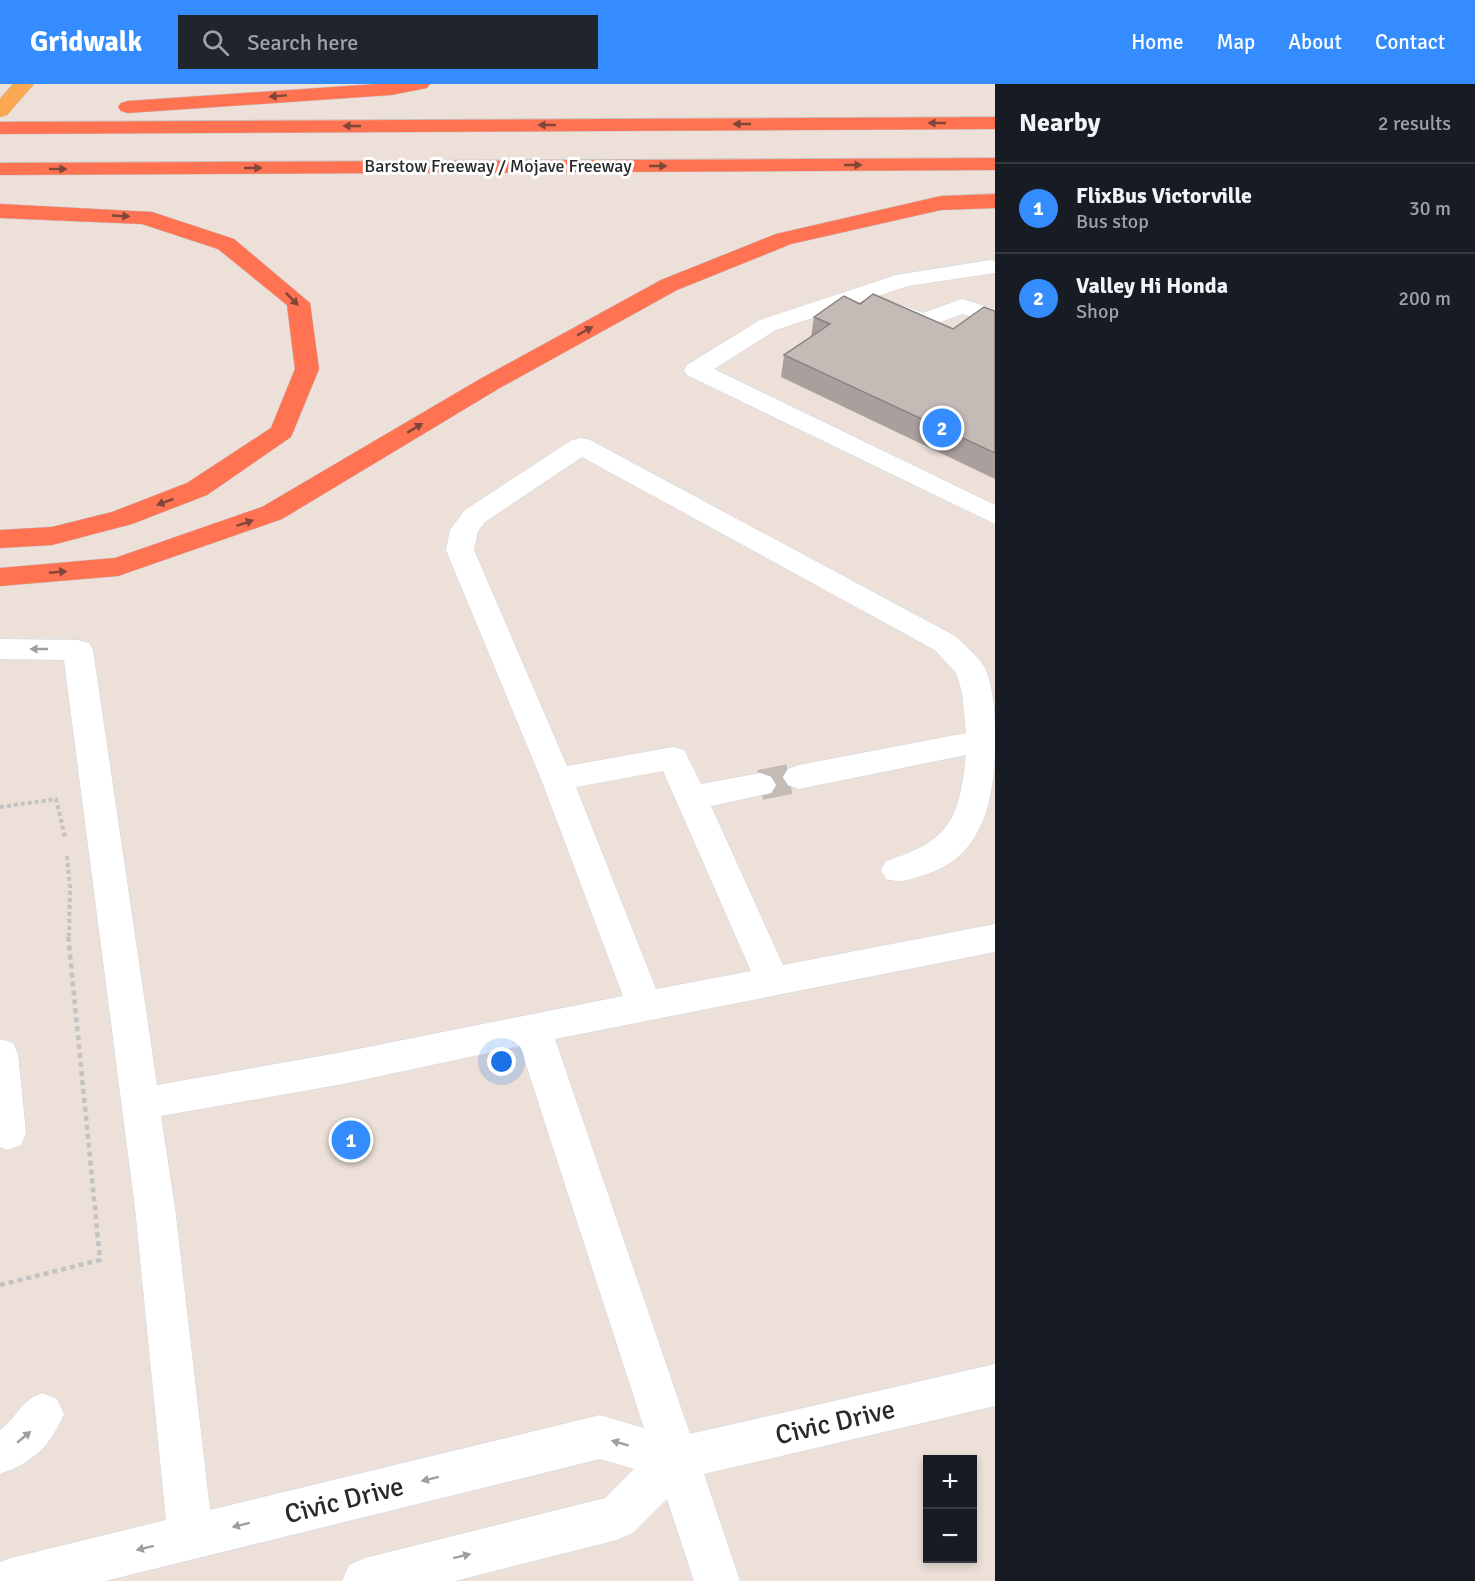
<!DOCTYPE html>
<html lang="en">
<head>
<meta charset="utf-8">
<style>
  :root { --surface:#171b24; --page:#20242c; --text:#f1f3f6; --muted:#9ea1a6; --line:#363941; --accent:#348cff }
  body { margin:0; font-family:Signika,sans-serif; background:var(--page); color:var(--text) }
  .controls { position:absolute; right:18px; bottom:18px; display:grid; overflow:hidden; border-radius:0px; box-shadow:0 3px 9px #0003 }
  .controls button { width:54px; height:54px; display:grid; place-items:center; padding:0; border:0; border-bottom:2px solid var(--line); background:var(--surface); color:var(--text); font:30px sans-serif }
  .you { position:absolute; left:502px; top:978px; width:21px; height:21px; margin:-15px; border:4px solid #fff; border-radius:50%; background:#1a73e8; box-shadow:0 0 0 9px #1a73e833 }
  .badge { display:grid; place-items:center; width:39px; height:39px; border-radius:50%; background:var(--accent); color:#fff; font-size:20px; font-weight:700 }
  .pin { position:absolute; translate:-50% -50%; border:3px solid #fff; box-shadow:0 2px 6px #0006 }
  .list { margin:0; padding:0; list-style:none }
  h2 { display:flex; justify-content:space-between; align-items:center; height:78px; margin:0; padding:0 24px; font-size:26px }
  h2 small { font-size:20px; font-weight:400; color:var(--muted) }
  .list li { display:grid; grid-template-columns:39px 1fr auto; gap:18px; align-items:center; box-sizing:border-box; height:90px; padding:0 24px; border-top:2px solid var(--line) }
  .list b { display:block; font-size:22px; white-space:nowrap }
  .list p { margin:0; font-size:20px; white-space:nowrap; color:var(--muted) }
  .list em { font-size:20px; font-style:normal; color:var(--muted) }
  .icon { flex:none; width:33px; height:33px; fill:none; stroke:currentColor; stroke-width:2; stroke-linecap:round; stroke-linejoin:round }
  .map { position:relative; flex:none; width:995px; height:1497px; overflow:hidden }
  header { display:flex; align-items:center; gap:36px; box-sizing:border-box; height:84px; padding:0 30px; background:var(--accent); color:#fff }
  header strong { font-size:28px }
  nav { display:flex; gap:33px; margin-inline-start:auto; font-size:21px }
  .search { width:420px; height:54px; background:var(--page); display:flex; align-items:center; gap:15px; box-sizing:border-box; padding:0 21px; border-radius:0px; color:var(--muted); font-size:22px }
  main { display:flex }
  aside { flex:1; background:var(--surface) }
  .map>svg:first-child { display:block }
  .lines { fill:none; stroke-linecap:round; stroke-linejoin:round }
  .minor-tunnel { stroke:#c5bbb6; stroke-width:30; stroke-dasharray:30 15; stroke-linecap:butt }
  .minor-casing { stroke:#cfd8e3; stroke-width:1 }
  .major-casing { stroke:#c3c3c3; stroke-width:1 }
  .highway-casing { stroke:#c3c3c3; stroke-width:1 }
  .path-far1 { stroke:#c3c3c3; stroke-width:4; stroke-dasharray:4 3; stroke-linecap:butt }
  .path { stroke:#c3c3c3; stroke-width:4.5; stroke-dasharray:5 4; stroke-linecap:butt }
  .minor { fill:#fff; fill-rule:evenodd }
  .major { fill:#faa950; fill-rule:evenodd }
  .highway { fill:#ff7252; fill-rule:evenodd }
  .wall { fill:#a9a09d }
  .building { fill:#c4bab6; stroke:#89827f; stroke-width:1.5 }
  .oneway { fill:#7f4639 }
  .oneway2 { fill:#9f9f9f }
  .labels { text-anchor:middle; stroke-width:6; stroke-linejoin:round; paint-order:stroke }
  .far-street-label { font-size:18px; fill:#292929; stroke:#fff }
  .near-street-label { font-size:27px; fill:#292929; stroke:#fff }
</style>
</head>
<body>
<header>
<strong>Gridwalk</strong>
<div class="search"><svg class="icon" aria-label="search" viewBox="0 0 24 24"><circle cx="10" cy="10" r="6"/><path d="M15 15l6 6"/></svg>Search here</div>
<nav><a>Home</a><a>Map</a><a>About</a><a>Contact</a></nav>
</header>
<main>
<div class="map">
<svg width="995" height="1497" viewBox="0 0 995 1497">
  <rect width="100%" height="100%" fill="#ece0d9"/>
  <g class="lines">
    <path class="minor-tunnel" d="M760,701L799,693"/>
    <defs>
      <path id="minor" d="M990,176L995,177V189L908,202L776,246L714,285L995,421V440L687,291L684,286L687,281L760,236L896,191Z
        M962,215L995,225V240L963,230L923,244L880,228L876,223L880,218L888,216L923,229Z
        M581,354L590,356L955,552C965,562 980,573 986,586C995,610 995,634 995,659C995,710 985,770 930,789C915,794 902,800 886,795L881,786L886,777C950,757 959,736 966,671L799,705L788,701L783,693L788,685L799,681L966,649L962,608L956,589L935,566L582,373L485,438L478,447L474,466L567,682L673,663L684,666L701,700L760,689L771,693L776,701L771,709L711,722L783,881L995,840V868L555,955L690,1350L995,1280V1322L704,1390L740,1497H694L667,1415L633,1449L617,1456L455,1497H342L349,1481L365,1474L605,1414L634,1385L600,1375L105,1497H0V1478L11,1474L166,1436L135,1124L64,576L0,575V555L78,556L89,559L93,566L157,1001L343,968L623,912L541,695L446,466L450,446L465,426L572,356ZM663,687L751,887L656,905L576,703ZM520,962L644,1344L600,1331L210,1426L175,1124L161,1032L343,1000Z
        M0,955L13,959L18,970L26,1049L21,1061L7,1066L0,1063Z
        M42,1309L57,1315L64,1330C50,1362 33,1379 0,1390V1346C19,1332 19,1318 42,1309Z"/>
      <path id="major" d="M13,0H34L7,31L0,33V15Z"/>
      <path id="highway" d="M377,0H430L427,4L391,11L128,29L121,27L118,23L121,19L128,17Z
        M995,33V45L0,50V38Z
        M995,74V86L0,91V79Z
        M995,110V124L941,126L791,160L677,206L498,305L282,435L118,492L0,502V484L115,474L262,423L480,295L661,196L776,150L941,112Z
        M0,120L152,128L234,155L310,219L319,285L291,353L207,411L132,440L52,461L0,464V446L52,443L112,428L187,399L271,344L295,285L287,221L218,165L142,140L0,134Z"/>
    </defs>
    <use href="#minor" class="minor-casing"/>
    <use href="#major" class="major-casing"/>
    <use href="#highway" class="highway-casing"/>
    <path class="path-far1" d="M0,723L56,715L65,753
      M67,772L70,803L69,852"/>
    <path class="path" d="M0,1201L100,1176L68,850"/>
    <use href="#minor" class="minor"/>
    <use href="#major" class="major"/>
    <use href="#highway" class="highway"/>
  </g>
  <path class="wall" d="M860,220L953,245L995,227V395L781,293L784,271L811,253L814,233Z"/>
  <path class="building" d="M873,210L953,245L984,223L995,227V369L784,271L830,240L814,233L844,212L860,220Z"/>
  <defs><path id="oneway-solid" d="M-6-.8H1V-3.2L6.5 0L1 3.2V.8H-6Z" transform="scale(1.5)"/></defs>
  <g class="oneway">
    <use href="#oneway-solid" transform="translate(278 12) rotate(176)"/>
    <use href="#oneway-solid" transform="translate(937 39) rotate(180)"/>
    <use href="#oneway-solid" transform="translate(742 40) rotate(180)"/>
    <use href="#oneway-solid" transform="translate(547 41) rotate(180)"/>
    <use href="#oneway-solid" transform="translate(352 42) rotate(180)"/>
    <use href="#oneway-solid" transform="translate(853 81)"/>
    <use href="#oneway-solid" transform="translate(658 82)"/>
    <use href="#oneway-solid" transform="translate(253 84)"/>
    <use href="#oneway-solid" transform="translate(58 85)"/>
    <use href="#oneway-solid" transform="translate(121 132) rotate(3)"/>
    <use href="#oneway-solid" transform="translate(292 215) rotate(45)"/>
    <use href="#oneway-solid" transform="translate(585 247) rotate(-29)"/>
    <use href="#oneway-solid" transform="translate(415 344) rotate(-31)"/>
    <use href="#oneway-solid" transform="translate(165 418) rotate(159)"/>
    <use href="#oneway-solid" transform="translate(245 439) rotate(-19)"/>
    <use href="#oneway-solid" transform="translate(58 488) rotate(-5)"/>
  </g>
  <g class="oneway2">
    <use href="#oneway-solid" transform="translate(39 565) rotate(-180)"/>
    <use href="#oneway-solid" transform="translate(24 1353) rotate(-40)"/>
    <use href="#oneway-solid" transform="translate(620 1359) rotate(-164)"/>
    <use href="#oneway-solid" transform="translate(430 1395) rotate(166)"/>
    <use href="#oneway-solid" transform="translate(241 1441) rotate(166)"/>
    <use href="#oneway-solid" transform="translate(145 1464) rotate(166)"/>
    <use href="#oneway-solid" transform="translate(462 1472) rotate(-14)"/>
  </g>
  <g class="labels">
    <g class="far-street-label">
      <text x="498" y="88">Barstow Freeway / Mojave Freeway</text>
    </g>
    <g class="near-street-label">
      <text transform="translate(835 1338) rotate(-13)" y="9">Civic Drive</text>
      <text transform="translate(344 1416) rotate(-14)" y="9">Civic Drive</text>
    </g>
  </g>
</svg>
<div class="controls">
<button>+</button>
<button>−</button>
</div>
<div class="you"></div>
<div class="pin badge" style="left:351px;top:1056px">1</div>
<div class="pin badge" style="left:942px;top:344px">2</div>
</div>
<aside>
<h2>Nearby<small>2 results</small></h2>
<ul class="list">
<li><span class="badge">1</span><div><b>FlixBus Victorville</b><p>Bus stop</p></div><em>30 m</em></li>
<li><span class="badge">2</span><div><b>Valley Hi Honda</b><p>Shop</p></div><em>200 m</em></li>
</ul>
</aside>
</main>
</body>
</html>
